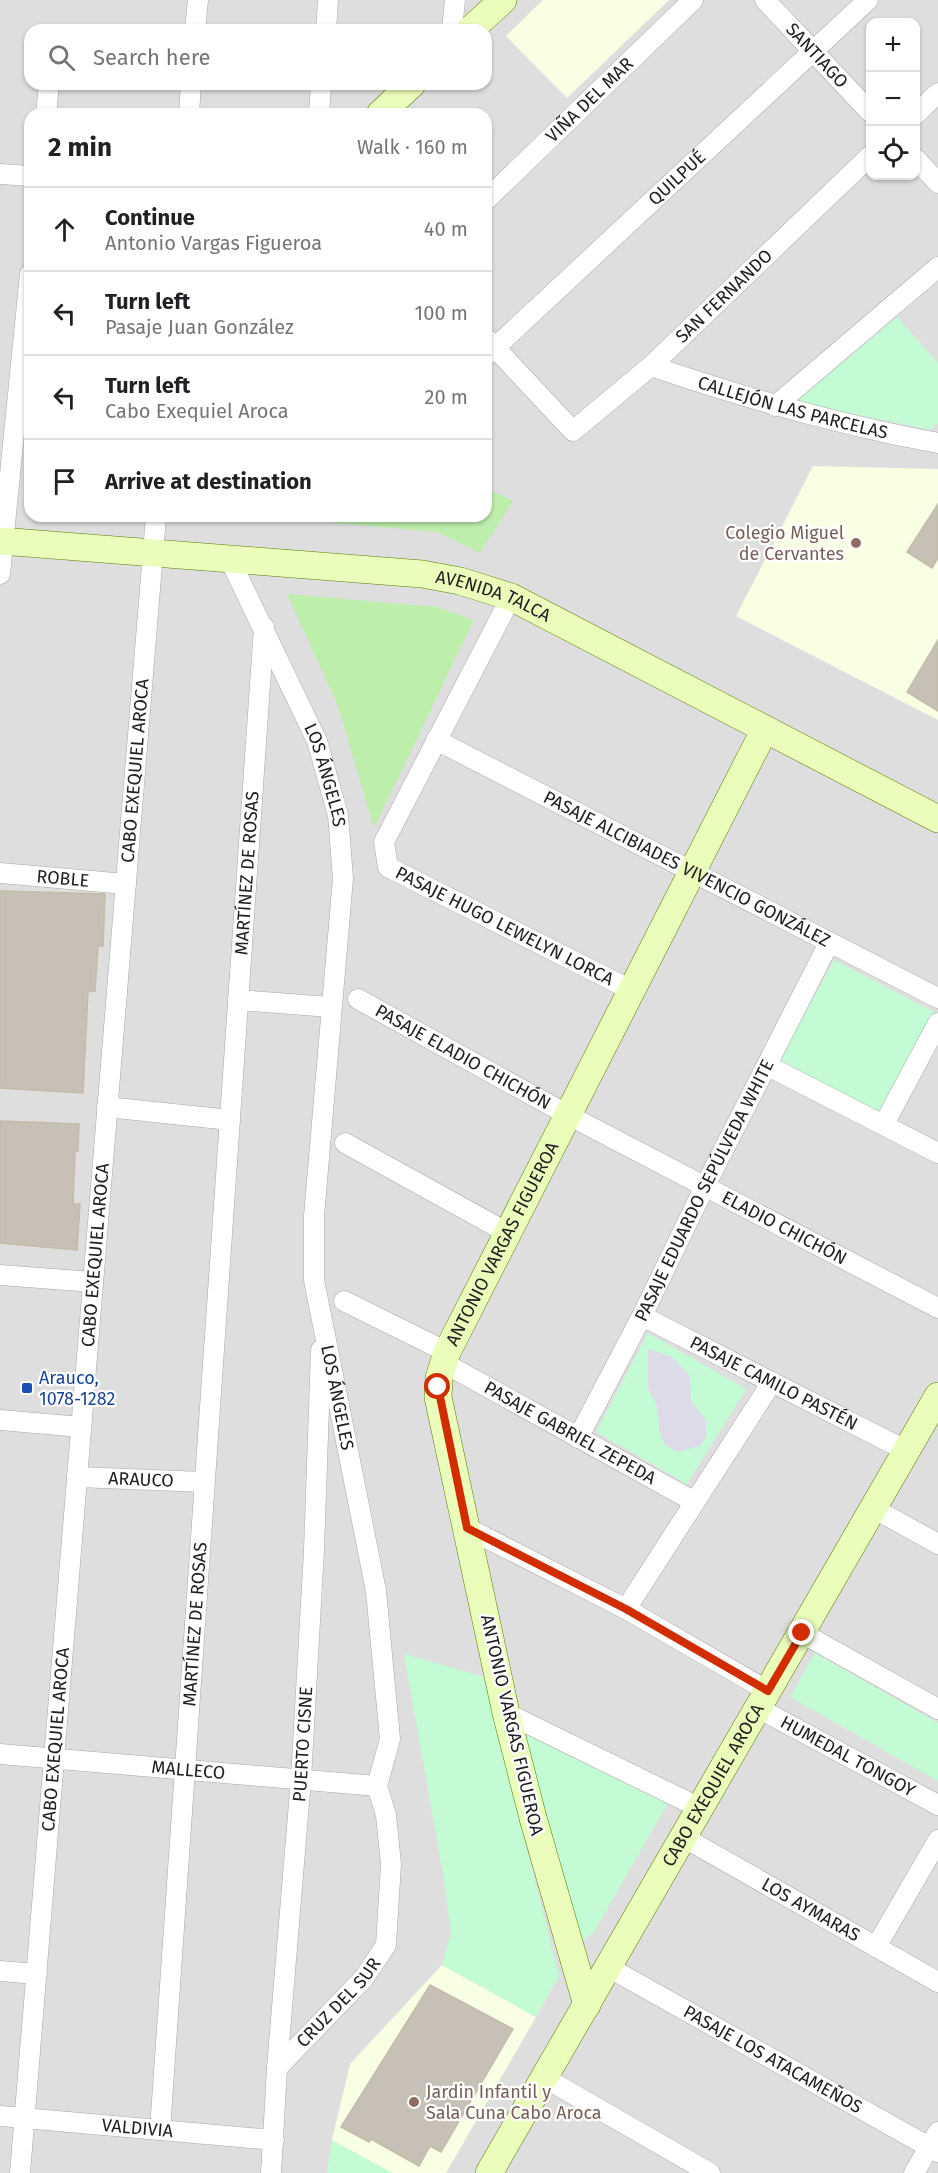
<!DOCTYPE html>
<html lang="en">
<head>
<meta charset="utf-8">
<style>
  :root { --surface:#fff; --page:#f2f2f2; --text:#202124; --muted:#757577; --line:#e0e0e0 }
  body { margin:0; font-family:"Fira Sans",sans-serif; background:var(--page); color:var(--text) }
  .controls { position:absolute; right:18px; top:18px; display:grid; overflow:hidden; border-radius:12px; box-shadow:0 2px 4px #0004 }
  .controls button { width:54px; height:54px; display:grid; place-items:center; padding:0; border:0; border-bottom:2px solid var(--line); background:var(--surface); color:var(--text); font:30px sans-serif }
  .stop { position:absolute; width:18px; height:18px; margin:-14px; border:4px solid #d12d00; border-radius:50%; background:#fff }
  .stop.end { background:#d12d00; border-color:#fff; box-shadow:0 2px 6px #0008 }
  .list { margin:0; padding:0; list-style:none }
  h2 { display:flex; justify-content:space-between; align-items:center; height:78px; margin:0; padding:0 24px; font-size:26px }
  h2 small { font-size:20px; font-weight:400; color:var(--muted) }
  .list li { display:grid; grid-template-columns:39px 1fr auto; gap:18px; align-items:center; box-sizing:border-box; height:84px; padding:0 24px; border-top:2px solid var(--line) }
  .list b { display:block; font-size:22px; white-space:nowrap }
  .list p { margin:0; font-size:20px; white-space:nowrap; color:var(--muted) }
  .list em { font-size:20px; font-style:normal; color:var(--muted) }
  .icon { flex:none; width:33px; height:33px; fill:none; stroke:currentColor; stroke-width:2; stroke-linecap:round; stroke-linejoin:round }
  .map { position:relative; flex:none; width:938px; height:2173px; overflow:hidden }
  .search { position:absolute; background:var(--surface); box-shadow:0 2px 4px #0004; left:24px; top:24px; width:468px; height:66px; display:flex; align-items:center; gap:15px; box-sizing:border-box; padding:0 21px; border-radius:18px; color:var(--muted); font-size:22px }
  .panel { position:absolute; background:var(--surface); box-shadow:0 2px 4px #0004; left:24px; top:108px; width:468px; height:414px; border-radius:18px }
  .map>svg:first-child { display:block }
  .residential { fill:#dfdede; fill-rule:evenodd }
  .education { fill:#f9ffe2 }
  .grass { fill:#bdeeab }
  .park { fill:#c3fcd4 }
  .plaza { fill:#dedbe8 }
  .building { fill:#c7c0b6; stroke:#c4bba8; stroke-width:1.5 }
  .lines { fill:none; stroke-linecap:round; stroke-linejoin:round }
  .street-casing { stroke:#a8a8a8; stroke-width:21 }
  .secondary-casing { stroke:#567f00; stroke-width:28 }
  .street { stroke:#fff; stroke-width:20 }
  .secondary { stroke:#ebfdba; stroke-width:27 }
  .route { stroke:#d12d00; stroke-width:8 }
  .education-dot { fill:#8d6e63; stroke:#fff; stroke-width:2 }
  .transit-dot { fill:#1a4fb4; stroke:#fff; stroke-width:2 }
  .labels { text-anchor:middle; stroke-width:4.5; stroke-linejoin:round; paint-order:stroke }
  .street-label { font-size:18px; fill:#212121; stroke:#fff }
  .education-label { font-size:18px; fill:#785e54; stroke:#fff; text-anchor:end }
  .transit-label { font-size:18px; fill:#164399; stroke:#fff; text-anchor:start }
</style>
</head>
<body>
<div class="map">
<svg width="938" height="2173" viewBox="0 0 938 2173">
  <rect width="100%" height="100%" fill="#f2f0e7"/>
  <path class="residential" d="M0,0H938V2173H0ZM870,22H916V176H870ZM30,30H486V84H30ZM30,114H486V516H30Z"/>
  <path class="education" d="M543,0H669L567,98L506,36Z
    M813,466L938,469V720L736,616Z
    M442,1965L536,2017L446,2173H392L332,2140L350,2064Z"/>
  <path class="grass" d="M486,488L513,501L480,553L437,532L258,516H486Z
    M287,594L437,607L474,620L374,828L338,706Z"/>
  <path class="park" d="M897,317L938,363V423L931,430L796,402Z
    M834,960L934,1012L881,1113L780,1060Z
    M648,1333L746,1389L687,1484L596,1432Z
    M815,1653L938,1723V1781L790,1697Z
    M404,1654L484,1677L559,1976L536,2017L442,1965L451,1933L445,1885Z
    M521,1728L668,1803L594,1932L582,1941Z
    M332,2140L392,2173H327Z"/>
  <path class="plaza" d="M648,1349L671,1356L690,1376L691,1401L706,1420V1437L700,1446L678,1452L665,1445L659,1430L657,1407L648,1389Z"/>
  <path class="building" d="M938,504V558L932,568L907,552Z
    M938,640V711L907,692Z
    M0,891L105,894L103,946H98L95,991H88L83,1093L0,1088Z
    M0,1121L79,1124L78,1151H75L73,1204H80L77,1250L0,1243Z
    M430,1985L513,2029L441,2152L430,2146L419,2166L371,2139L369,2142L341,2127Z"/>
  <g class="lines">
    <defs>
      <g id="street">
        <path id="s1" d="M765,0L870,112"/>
        <path d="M195,30L198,0"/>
        <path d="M326,30L328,0"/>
        <path d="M452,30L455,0"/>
        <path d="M46,114L49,84"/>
        <path d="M189,114L191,84"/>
        <path d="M319,114L321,84"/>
        <path d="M916,114L938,93"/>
        <path d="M916,159L938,183"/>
        <path d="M0,174L30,176"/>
        <path id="s2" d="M486,200L693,0"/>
        <path id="s3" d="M486,338L573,431L651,366L870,156"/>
        <path id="s4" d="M486,356L868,0"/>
        <path id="s5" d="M651,366C745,398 840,425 938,443"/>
        <path d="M775,406L938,267"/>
        <path id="s6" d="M230,560L317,741L338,815L343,878L314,1216V1280L376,1591L390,1739L377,1786"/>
        <path d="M0,574L30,274"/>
        <path id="s7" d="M511,597L384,842L388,867L631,990"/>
        <path id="s8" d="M436,740L938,998"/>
        <path id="s9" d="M0,873L126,884"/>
        <path id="s10" d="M358,999L568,1115L938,1308"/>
        <path d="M238,1000L331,1007"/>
        <path d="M768,1066L938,1153"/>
        <path d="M107,1107L230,1120"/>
        <path d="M884,1124L938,1023"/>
        <path d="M345,1143L508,1233"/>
        <path d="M0,1275L93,1282"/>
        <path d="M344,1301L447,1352"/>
        <path id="s11" d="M642,1316L907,1451"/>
        <path id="s12" d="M444,1363L695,1502"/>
        <path d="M0,1420L81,1427"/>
        <path id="s13" d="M578,1438L642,1316L705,1186L829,943"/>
        <path id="s14" d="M77,1477L204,1482"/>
        <path d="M873,1508L938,1544"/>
        <path d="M467,1528L626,1609L768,1691"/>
        <path d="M626,1609L772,1382"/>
        <path d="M802,1633L938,1709"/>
        <path id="s15" d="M758,1708L938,1805"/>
        <path d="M506,1713L700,1808"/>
        <path id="s16" d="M0,1754L377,1786"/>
        <path id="s17" d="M683,1837L938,1982"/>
        <path d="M876,1947L938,1840"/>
        <path id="s18" d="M608,1967L938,2152"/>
        <path d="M0,1971L37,1974"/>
        <path id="s19" d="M277,2068L364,1978L386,1945L391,1864L386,1815L377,1786"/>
        <path d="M545,2078L710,2173"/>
        <path id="s20" d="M0,2116L274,2140"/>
        <path id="s21" d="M160,2130L264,627"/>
        <path id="s22" d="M20,2173L156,516"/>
        <path id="s23" d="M271,2173L277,2068L301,1779L314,1550L321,1350"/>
        <path d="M914,2173L938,2132"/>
      </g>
      <g id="secondary">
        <path d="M470,30L503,0"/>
        <path d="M380,114L412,84"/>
        <path id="s24" d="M0,541L422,574L460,581L511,597L938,819"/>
        <path id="s25" d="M587,2005L533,1818L506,1713L438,1397L439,1378L447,1352L765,729"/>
        <path id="s26" d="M489,2173L938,1396"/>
      </g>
    </defs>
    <use href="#street" class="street-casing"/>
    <use href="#secondary" class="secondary-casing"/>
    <use href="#street" class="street"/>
    <use href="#secondary" class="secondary"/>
  </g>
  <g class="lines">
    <path class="route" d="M438,1387L467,1528L626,1609L768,1691L802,1633"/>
  </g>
  <g class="education-dot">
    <circle cx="856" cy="543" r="6"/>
    <circle cx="414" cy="2102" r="6"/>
  </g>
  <rect class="transit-dot" x="21" y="1382" width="12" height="12" rx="3"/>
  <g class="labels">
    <g class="street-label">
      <text dy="6" stroke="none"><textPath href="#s1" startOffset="76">SANTIAGO</textPath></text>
      <text dy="6" stroke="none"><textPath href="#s2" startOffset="144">VIÑA DEL MAR</textPath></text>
      <text dy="6" stroke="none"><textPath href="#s4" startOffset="261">QUILPUÉ</textPath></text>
      <text dy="6" stroke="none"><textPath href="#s3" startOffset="330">SAN FERNANDO</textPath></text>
      <text dy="6" stroke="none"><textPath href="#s5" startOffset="148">CALLEJÓN LAS PARCELAS</textPath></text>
      <text dy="6" stroke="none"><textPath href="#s24" startOffset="498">AVENIDA TALCA</textPath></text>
      <text dy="6" stroke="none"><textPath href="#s22" startOffset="1407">CABO EXEQUIEL AROCA</textPath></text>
      <text dy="6" stroke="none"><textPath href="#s6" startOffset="236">LOS ÁNGELES</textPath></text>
      <text dy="6" stroke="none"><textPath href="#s8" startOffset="282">PASAJE ALCIBIADES VIVENCIO GONZÁLEZ</textPath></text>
      <text dy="6" stroke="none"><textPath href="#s21" startOffset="1260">MARTÍNEZ DE ROSAS</textPath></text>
      <text dy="6" stroke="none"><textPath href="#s9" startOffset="63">ROBLE</textPath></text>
      <text dy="6" stroke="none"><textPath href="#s7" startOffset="432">PASAJE HUGO LEWELYN LORCA</textPath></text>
      <text dy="6" stroke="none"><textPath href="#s10" startOffset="120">PASAJE ELADIO CHICHÓN</textPath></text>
      <text dy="6" stroke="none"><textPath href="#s13" startOffset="278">PASAJE EDUARDO SEPÚLVEDA WHITE</textPath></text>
      <text dy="6" stroke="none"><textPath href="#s10" startOffset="484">ELADIO CHICHÓN</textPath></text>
      <text dy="6" stroke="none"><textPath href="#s25" startOffset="794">ANTONIO VARGAS FIGUEROA</textPath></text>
      <text dy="6" stroke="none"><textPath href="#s22" startOffset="921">CABO EXEQUIEL AROCA</textPath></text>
      <text dy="6" stroke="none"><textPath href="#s11" startOffset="148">PASAJE CAMILO PASTÉN</textPath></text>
      <text dy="6" stroke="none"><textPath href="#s6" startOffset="864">LOS ÁNGELES</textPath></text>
      <text dy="6" stroke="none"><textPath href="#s12" startOffset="144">PASAJE GABRIEL ZEPEDA</textPath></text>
      <text dy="6" stroke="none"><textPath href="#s14" startOffset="64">ARAUCO</textPath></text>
      <text dy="6" stroke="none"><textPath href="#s21" startOffset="507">MARTÍNEZ DE ROSAS</textPath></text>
      <text transform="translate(512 1725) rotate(77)" y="6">ANTONIO VARGAS FIGUEROA</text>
      <text dy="6" stroke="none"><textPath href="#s22" startOffset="435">CABO EXEQUIEL AROCA</textPath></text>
      <text dy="6" stroke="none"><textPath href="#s23" startOffset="430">PUERTO CISNE</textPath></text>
      <text dy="6" stroke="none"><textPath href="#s15" startOffset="102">HUMEDAL TONGOY</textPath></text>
      <text dy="6" stroke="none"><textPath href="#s16" startOffset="189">MALLECO</textPath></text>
      <text dy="6" stroke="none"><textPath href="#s26" startOffset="448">CABO EXEQUIEL AROCA</textPath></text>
      <text dy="6" stroke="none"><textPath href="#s17" startOffset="147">LOS AYMARAS</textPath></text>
      <text dy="6" stroke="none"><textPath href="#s19" startOffset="90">CRUZ DEL SUR</textPath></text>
      <text dy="6" stroke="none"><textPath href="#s18" startOffset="189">PASAJE LOS ATACAMEÑOS</textPath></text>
      <text dy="6" stroke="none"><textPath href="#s20" startOffset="138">VALDIVIA</textPath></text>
    </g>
    <g class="education-label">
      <text x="844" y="539">Colegio Miguel<tspan x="844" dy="21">de Cervantes</tspan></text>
      <text x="426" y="2098" text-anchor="start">Jardin Infantil y<tspan x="426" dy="21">Sala Cuna Cabo Aroca</tspan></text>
    </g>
    <g class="transit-label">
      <text x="39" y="1384">Arauco,<tspan x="39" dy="21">1078-1282</tspan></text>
    </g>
  </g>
</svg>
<div class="controls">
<button>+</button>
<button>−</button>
<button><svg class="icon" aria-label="locate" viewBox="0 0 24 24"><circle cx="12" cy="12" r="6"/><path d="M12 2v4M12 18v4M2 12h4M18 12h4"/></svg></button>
</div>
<div class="stop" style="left:438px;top:1387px"></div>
<div class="stop end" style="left:802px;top:1633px"></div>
<div class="search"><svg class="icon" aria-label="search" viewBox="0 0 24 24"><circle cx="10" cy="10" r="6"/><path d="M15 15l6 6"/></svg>Search here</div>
<section class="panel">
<h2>2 min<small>Walk · 160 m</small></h2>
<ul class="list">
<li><svg class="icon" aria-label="ahead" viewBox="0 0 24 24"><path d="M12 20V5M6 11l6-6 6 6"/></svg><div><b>Continue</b><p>Antonio Vargas Figueroa</p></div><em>40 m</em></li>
<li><svg class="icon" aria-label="left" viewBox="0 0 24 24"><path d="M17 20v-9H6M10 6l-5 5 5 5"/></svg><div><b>Turn left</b><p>Pasaje Juan González</p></div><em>100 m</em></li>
<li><svg class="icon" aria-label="left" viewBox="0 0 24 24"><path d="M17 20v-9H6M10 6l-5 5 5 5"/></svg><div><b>Turn left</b><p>Cabo Exequiel Aroca</p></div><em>20 m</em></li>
<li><svg class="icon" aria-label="arrive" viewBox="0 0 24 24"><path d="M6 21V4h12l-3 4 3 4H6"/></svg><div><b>Arrive at destination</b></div></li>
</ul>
</section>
</div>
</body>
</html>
